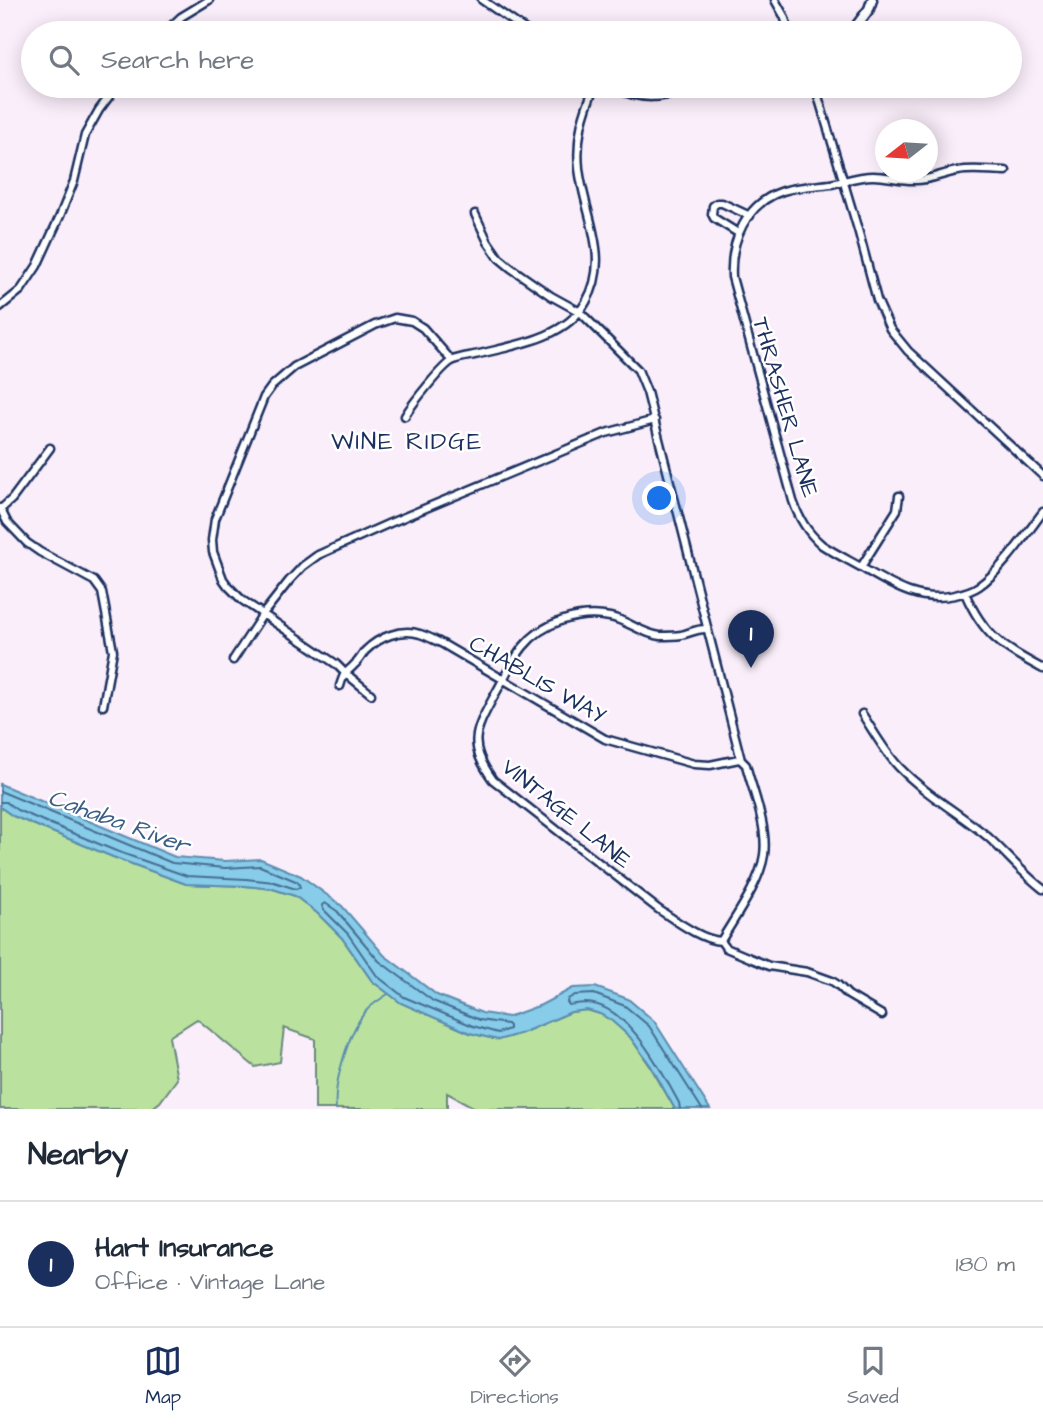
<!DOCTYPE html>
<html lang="en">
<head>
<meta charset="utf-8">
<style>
  :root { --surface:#fff; --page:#f6f6f7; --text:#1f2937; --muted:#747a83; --line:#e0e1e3; --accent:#1b2f5e }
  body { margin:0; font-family:"Architects Daughter",sans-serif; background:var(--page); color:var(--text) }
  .compass { position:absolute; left:875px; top:119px; width:63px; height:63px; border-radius:50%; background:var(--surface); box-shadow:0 4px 18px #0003; rotate:253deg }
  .you { position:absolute; left:660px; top:499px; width:24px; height:24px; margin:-18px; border:5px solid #fff; border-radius:50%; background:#1a73e8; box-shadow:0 0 0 10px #1a73e833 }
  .badge { display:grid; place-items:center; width:46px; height:46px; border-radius:50%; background:var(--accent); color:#fff; font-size:23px; font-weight:700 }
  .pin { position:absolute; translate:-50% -58px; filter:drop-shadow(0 2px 4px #0008) }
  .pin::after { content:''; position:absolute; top:37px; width:24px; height:21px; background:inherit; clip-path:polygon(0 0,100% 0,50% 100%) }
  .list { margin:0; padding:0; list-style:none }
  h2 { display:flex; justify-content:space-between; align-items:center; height:91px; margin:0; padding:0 28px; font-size:30px }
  h2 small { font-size:23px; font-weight:400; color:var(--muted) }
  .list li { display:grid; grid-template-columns:46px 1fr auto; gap:21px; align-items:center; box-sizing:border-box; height:126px; padding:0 28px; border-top:2px solid var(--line) }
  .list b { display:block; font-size:26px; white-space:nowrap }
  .list p { margin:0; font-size:23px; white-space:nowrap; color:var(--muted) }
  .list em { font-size:23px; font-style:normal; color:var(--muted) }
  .icon { flex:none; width:38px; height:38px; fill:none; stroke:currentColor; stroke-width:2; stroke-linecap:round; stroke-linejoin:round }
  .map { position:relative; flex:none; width:1043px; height:1109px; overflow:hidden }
  .search { position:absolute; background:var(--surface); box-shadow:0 4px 18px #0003; left:21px; right:21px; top:21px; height:77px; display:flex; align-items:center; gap:18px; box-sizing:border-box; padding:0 24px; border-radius:38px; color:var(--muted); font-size:26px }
  .sheet { height:217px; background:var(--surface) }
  nav { display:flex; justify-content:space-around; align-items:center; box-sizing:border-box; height:98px; border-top:2px solid var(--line); background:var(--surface); font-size:19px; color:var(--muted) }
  nav a { display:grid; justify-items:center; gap:4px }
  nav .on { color:var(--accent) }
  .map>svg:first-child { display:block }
  .green { fill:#bae29e; stroke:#6a887e; stroke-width:2 }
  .water { fill:#87cce8; stroke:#5c8db1; stroke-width:2 }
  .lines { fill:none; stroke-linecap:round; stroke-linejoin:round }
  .shore { stroke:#466e95; stroke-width:2 }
  .stream { stroke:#5c8db1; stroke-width:2 }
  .minor-casing { stroke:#1b2f5e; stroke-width:11 }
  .tertiary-casing { stroke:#1b2f5e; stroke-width:13 }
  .minor { stroke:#fff; stroke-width:6 }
  .tertiary { stroke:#fff; stroke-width:8 }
  .labels { text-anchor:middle; stroke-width:5; stroke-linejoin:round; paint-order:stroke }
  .street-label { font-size:23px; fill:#1b2f5e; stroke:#fff }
  .neighbourhood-label { font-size:24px; letter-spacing:2px; fill:#1b2f5e; stroke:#fff }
  .water-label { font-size:24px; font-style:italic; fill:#3b5e87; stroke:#fff }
</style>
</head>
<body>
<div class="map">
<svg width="1043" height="1109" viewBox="0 0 1043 1109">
  <rect width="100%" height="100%" fill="#faeefa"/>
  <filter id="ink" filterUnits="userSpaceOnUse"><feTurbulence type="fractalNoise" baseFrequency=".0143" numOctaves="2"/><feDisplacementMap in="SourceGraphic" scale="14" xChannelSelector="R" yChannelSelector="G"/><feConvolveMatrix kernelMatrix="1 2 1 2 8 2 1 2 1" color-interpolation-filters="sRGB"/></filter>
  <g filter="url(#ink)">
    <path class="green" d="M0,807L13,816L113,857L186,884L245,886L273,889L295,896L317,913L342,938L372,981L401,1003L470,1033L498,1040L522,1033L571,1012L587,1010L600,1014L612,1021L630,1037L650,1066L675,1109H477L447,1093V1109H315V1039L284,1028L280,1062L255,1067L197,1019L169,1037L177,1079L160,1102L151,1109H0Z"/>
    <path class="water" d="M0,784L175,857L225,861L261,859L301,876L342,906L384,955L437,995L482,1013L508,1017L541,1005L573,988L595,987L628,999L654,1021L710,1109H675L651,1066L630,1037L612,1021L600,1014L587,1010L571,1012L522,1033L498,1040L470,1033L401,1003L372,981L342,938L317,913L295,896L273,889L245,886L186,884L113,857L13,816L0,807Z"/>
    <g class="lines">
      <path class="shore" d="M0,791L172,863L225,868L260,866L298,882L300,887L296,889L274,882L246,879L187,876L116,851L17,810L6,802H0
        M325,903L337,911L379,961L433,1001L480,1020L507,1024L509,1026V1029L498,1033L473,1026L404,997L377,976L348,934L323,909L322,905Z
        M680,1109L679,1103C662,1072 628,1004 586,1003C580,1003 575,1004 569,1005L567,1002L568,999L575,995L594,994L625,1006L649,1026L702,1109"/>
      <path class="stream" d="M336,1109C333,1083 349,1031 366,1011C372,1004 381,999 388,994"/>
      <defs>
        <path id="minor" d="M482,0L530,33
          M775,0L784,16L790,33
          M164,33L181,17L209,0
          M610,86C642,102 662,98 695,89
          M815,86L859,233L877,300L890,329L908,351L1043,476
          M1006,171C991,171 973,168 958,171C943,173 931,180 916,180C902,181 888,176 873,176C859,176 845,181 831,184C815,186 799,186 783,191C746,203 730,241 732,277L793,501C799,519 807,532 822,545C836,554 850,561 864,569C893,586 920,603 955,595C964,593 972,591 979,586C1001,571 1027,533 1043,512
          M475,214L488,242L499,258L511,268L551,296L580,312L638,370L647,392L741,760L746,765C753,792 768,827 764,855C760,883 735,917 721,941
          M738,233L714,218L712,214L713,206L717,203H722L750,216
          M0,307L21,290L37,266L60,216L74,181L85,135L99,110L117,86
          M405,416C412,404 442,366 453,360C461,357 471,356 479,354C516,345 566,338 586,302C612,257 584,215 579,168C576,138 583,113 595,86
          M0,508L7,522L27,543L40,552L94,581L102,592L113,651L103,706
          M1,509L12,499L50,448
          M861,567L897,510L899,496
          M965,593C984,637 1003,647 1043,669
          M707,629C698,628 690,633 681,635C675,636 666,636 660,636C642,634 627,620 610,617C579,611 543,622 523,647C511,662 503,681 493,698C474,733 468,745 493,780L658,909C675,920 701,940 721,941L726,948L769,966L807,972L832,981L838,985L848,995L882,1015
          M233,660L263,614L289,581L303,566L318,555L390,523L606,433L655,420
          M340,686C345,670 345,675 355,664C359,661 362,655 365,651C379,637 401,628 420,634C427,636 434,640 441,643L605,739L694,764L710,765L739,759L741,760
          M371,694L344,672L336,664L242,600L228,586L223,579L213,552L212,540L215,519L264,397L272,386L294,367L375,325L395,318L412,321L423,328L452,361
          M862,714C874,732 884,751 899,767C925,794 959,813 988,837C1007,854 1023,874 1043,889"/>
        <path id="tertiary" d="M851,33L869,9L872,0
          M695,89L709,86"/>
      </defs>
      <use href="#minor" class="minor-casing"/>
      <use href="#tertiary" class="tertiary-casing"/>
      <use href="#minor" class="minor"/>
      <use href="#tertiary" class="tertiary"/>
    </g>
  </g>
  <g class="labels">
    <g class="street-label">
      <text transform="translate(786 407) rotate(74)" y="8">THRASHER LANE</text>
      <text transform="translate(538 679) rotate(30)" y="8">CHABLIS WAY</text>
      <text transform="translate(567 813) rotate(39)" y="8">VINTAGE LANE</text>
    </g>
    <g class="neighbourhood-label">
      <text x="407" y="449">WINE RIDGE</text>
    </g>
    <g class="water-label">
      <text transform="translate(119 821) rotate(20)" y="8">Cahaba River</text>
    </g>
  </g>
</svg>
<svg class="compass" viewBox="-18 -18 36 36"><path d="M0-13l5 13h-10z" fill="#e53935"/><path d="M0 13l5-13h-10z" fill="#747a83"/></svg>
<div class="you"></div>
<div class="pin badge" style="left:751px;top:668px">1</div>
<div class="search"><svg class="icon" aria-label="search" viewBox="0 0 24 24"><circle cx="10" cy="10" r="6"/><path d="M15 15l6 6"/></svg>Search here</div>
</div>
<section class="sheet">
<h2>Nearby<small></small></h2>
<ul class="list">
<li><span class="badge">1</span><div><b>Hart Insurance</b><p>Office · Vintage Lane</p></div><em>180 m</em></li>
</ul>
</section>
<nav>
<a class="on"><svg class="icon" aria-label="map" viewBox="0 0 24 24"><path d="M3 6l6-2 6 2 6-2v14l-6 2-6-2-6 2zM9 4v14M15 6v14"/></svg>Map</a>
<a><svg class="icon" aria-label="directions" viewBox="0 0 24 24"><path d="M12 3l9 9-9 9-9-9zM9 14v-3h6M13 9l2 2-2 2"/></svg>Directions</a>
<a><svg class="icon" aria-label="saved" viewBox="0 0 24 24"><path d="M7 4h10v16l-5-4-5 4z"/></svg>Saved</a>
</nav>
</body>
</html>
